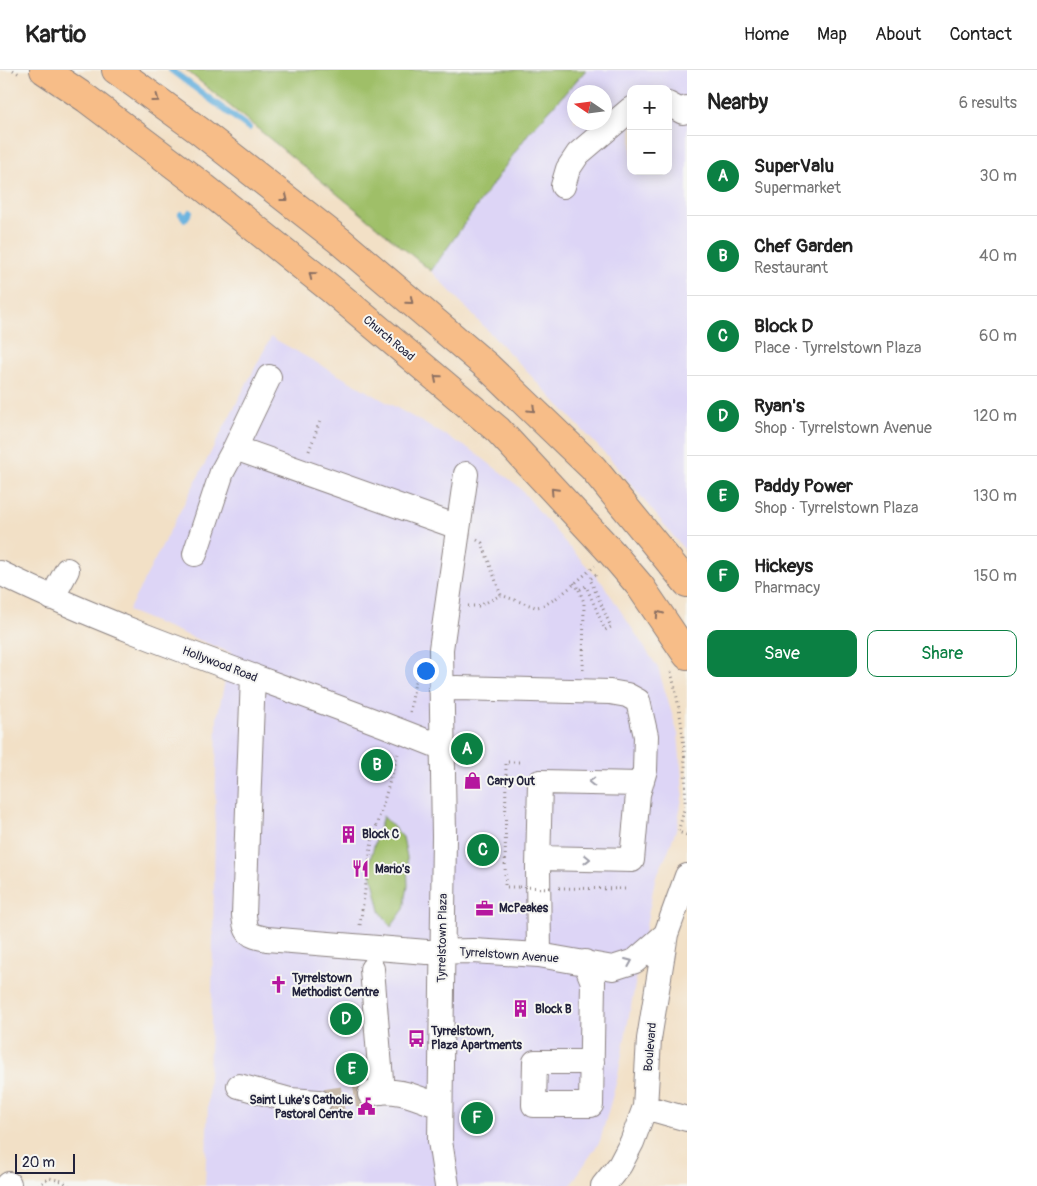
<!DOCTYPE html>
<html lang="en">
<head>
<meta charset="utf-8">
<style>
  :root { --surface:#fff; --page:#f6f6f6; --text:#222; --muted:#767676; --line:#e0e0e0; --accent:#0b8043 }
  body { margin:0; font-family:Pangolin,sans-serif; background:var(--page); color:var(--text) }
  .controls { position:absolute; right:15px; top:15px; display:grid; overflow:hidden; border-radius:10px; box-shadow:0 2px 12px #0003 }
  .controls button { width:45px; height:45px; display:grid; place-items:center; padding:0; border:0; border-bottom:1px solid var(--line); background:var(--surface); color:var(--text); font:25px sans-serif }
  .compass { position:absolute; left:567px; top:15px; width:45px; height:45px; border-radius:50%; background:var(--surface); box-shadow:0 2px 12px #0003; rotate:283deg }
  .scale { position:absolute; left:15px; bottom:12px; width:60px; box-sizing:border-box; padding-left:5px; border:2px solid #22223b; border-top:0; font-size:14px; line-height:18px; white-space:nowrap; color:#22223b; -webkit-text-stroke:4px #f6f6f2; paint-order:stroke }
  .you { position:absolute; left:425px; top:600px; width:18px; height:18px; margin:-12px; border:4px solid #fff; border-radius:50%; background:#1a73e8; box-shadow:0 0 0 8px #1a73e833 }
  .badge { display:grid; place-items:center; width:32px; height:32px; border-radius:50%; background:var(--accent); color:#fff; font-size:16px; font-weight:700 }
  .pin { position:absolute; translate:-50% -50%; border:2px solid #fff; box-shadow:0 1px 5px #0006 }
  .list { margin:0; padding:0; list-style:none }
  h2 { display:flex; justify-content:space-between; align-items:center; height:65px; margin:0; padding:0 20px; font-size:21px }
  h2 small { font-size:16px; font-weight:400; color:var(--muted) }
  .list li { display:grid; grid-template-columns:32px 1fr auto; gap:15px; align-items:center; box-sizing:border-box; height:80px; padding:0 20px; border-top:1px solid var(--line) }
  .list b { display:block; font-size:19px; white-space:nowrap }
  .list p { margin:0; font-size:16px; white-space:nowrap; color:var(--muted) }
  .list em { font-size:16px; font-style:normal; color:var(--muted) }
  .actions { display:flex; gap:10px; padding:15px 20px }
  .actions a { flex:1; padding:11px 0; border:1px solid var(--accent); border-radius:10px; text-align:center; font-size:18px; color:var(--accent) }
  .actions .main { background:var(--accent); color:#fff }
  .map { position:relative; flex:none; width:687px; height:1116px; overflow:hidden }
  header { display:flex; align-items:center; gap:30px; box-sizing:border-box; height:70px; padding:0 25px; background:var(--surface); border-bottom:1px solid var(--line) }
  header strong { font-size:24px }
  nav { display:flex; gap:28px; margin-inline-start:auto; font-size:18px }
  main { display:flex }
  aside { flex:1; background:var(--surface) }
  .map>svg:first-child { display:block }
  .built { fill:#ddd5f6; fill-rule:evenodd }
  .green { fill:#9fbf68; stroke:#607052 }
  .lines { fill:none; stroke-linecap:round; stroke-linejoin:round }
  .stream { stroke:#66b1de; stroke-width:6 }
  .minor-tunnel { stroke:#c8baaa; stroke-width:24; stroke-dasharray:24 12; stroke-linecap:butt }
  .minor-casing { stroke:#8a8180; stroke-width:26 }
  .major-casing { stroke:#8a8180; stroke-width:30 }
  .path { stroke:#8a8180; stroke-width:3; stroke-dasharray:1 4; stroke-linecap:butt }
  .minor { stroke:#fff; stroke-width:24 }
  .major { stroke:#f7bd88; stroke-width:28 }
  .path-bridge { stroke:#8a8180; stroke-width:3; stroke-dasharray:1 4; stroke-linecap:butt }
  .oneway { stroke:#8c7062 }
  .oneway2 { stroke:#9c9ca7 }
  .labels { text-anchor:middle; stroke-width:4; stroke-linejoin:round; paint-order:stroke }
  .street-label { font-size:12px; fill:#22223b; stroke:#f6f6f2 }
  .poi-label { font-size:12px; font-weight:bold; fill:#22223b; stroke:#f6f6f2; text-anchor:start }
</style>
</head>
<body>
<header>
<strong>Kartio</strong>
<nav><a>Home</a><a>Map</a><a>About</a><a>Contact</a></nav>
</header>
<main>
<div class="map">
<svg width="687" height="1116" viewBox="0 0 687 1116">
  <rect width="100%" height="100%" fill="#f6f6f2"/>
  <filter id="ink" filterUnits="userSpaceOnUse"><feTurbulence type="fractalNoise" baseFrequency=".02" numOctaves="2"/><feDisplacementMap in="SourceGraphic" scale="10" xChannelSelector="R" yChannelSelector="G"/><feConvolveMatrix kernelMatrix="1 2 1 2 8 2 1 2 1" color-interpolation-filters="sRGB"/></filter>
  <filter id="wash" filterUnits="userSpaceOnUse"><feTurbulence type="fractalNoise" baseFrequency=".0096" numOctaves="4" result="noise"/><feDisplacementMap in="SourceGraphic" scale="20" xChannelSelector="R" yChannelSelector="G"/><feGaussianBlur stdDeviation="1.12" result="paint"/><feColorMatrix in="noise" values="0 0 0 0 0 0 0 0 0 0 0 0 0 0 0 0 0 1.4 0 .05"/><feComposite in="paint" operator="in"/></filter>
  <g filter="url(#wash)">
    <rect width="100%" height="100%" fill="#f2e0c6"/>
    <path class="built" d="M586,0H687V483L613,392L431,201L528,64ZM631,19H668V101H631ZM574,22H604V52H574Z
      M271,267L473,381L518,416L564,471L603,514L658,598L678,664L683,722L677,757L667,784L655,809L617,1010L600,1071L570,1116H205L212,923L217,648L231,583L128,541Z"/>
    <path class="green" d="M186,0H586L528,64L431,201Z
      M383,746L403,767L407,787L408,816L404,839L391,857L380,841L369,793Z"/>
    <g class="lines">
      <path class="stream" d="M171,0L249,58
        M181,144L185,149L190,142"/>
    </g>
  </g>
  <g filter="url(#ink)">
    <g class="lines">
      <path class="minor-tunnel" d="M319,1032L370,1024"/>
      <defs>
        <path id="minor" d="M668,34L683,42L687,38
          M563,116L568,99L578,84L631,39
          M235,378L269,307
          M195,484L222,402L235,378L458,457
          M0,503C143,573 296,618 443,678
          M52,528L67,500
          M253,606L244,845C246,865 249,865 267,869L427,882L473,881L539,885L613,898L635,891L666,864
          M441,619L457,618L610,622L627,625L638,631L646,666L645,700L638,724L632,790L539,788
          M539,885L538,797L540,712L641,714
          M585,892L593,912L591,1035H534L535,992H592
          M372,899L382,1022
          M239,1016L290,1030L319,1032
          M370,1024C393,1016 418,1028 439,1036
          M645,1037L687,1049
          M7,1116L9,1114
          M447,1116L440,1071L444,766L441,579L466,404
          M603,1116L620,1095L632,1072L645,1037L649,969L666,864L687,806"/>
        <path id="major" d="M44,0L87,29L201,115L331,219L498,360L611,482L640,516L687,585
          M116,0L201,62L340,171L488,297L593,398L687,513"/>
      </defs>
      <use href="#minor" class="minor-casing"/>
      <use href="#major" class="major-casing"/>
      <path class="path" d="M13,0L21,5
        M309,381L320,351
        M477,470L482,473L501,525
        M574,513L579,520L586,516L605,560L611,557L590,509L598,503
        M579,520L584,532L583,601
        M468,536H479L501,525L535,537C552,537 581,507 595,496
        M671,602C682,644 687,688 685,732C684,742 681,752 678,762L687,765
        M410,642L418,594
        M518,817H505L506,692H520
        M559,818L628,819
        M360,855L372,771L398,684
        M38,1116L49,1108L62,1111L69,1116"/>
      <use href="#minor" class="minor"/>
      <use href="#major" class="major"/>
      <path class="path-bridge" d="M519,817L550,818"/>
    </g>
    <defs><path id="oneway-chevron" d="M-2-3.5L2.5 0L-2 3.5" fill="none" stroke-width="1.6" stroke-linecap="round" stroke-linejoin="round" transform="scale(1.25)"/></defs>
    <g class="oneway">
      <use href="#oneway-chevron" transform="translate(156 29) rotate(36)"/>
      <use href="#oneway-chevron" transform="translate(285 128) rotate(38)"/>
      <use href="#oneway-chevron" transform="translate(312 205) rotate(-141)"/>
      <use href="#oneway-chevron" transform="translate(410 231) rotate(40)"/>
      <use href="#oneway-chevron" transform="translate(437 308) rotate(-139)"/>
      <use href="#oneway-chevron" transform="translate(532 339) rotate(44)"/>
      <use href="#oneway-chevron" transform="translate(554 421) rotate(-133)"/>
      <use href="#oneway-chevron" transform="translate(659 544) rotate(-125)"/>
    </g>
    <g class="oneway2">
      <use href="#oneway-chevron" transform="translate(592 712) rotate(-179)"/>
      <use href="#oneway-chevron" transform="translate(587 789) rotate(1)"/>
      <use href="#oneway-chevron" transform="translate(629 892) rotate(-23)"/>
    </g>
  </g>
  <defs>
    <symbol id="shop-bare" viewBox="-9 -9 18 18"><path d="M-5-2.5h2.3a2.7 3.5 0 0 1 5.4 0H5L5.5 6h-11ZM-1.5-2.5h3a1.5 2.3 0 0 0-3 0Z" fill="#b5179e" stroke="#f6f6f2" stroke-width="2.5" paint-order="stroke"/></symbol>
    <symbol id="building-bare" viewBox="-9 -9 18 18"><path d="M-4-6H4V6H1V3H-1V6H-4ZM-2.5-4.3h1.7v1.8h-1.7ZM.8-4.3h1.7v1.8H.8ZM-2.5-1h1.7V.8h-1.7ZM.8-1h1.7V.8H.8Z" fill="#b5179e" stroke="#f6f6f2" stroke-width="2.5" paint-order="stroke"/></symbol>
    <symbol id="restaurant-bare" viewBox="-9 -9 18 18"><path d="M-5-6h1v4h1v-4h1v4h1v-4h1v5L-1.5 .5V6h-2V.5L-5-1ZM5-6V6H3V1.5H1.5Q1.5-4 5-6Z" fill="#b5179e" stroke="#f6f6f2" stroke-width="2.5" paint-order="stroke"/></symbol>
    <symbol id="office-bare" viewBox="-9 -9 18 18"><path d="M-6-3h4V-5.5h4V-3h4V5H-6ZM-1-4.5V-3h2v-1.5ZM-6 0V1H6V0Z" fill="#b5179e" stroke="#f6f6f2" stroke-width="2.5" paint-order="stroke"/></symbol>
    <symbol id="church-bare" viewBox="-9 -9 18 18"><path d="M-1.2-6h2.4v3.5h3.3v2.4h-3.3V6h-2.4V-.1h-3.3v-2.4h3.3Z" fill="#b5179e" stroke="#f6f6f2" stroke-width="2.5" paint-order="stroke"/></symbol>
    <symbol id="bus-bare" viewBox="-9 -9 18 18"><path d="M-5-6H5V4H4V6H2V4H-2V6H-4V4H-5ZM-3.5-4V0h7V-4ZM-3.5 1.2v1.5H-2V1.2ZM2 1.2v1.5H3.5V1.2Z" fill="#b5179e" stroke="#f6f6f2" stroke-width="2.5" paint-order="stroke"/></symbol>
    <symbol id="civic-bare" viewBox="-9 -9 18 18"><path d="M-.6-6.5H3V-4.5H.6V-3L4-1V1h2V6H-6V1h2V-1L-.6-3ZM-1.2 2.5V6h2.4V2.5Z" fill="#b5179e" stroke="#f6f6f2" stroke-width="2.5" paint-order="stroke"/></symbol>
  </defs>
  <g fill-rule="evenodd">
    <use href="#shop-bare" x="460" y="698" width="25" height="25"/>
    <use href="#building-bare" x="336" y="752" width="25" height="25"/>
    <use href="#restaurant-bare" x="348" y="786" width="25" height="25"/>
    <use href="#office-bare" x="472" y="826" width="25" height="25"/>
    <use href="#church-bare" x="266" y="902" width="25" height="25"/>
    <use href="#building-bare" x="508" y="926" width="25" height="25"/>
    <use href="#bus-bare" x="404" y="956" width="25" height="25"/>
    <use href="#civic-bare" x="354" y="1024" width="25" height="25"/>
  </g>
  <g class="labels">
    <g class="street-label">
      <text transform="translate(389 268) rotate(40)" y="4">Church Road</text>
      <text transform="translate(220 594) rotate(21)" y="4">Hollywood Road</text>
      <text transform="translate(442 868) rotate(-89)" y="4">Tyrrelstown Plaza</text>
      <text transform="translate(509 885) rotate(4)" y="4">Tyrrelstown Avenue</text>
      <text transform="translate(650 977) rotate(-85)" y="4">Boulevard</text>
    </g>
    <g class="poi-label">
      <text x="487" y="715">Carry Out</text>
      <text x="362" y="768">Block C</text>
      <text x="375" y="803">Mario's</text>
      <text x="499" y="842">McPeakes</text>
      <text x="292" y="912">Tyrrelstown<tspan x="292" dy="14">Methodist Centre</tspan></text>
      <text x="535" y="943">Block B</text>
      <text x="431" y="965">Tyrrelstown,<tspan x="431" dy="14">Plaza Apartments</tspan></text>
      <text x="353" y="1034" text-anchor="end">Saint Luke's Catholic<tspan x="353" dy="14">Pastoral Centre</tspan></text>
    </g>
  </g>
</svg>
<div class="controls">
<button>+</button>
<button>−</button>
</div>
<svg class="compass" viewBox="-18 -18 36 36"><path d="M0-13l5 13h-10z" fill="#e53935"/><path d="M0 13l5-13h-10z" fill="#767676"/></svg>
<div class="scale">20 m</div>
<div class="you"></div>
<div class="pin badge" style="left:467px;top:679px">A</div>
<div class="pin badge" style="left:377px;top:695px">B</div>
<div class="pin badge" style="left:483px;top:780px">C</div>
<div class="pin badge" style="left:346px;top:949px">D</div>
<div class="pin badge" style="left:352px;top:999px">E</div>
<div class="pin badge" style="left:477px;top:1048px">F</div>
</div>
<aside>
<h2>Nearby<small>6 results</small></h2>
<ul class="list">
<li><span class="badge">A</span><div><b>SuperValu</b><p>Supermarket</p></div><em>30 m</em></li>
<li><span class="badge">B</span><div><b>Chef Garden</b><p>Restaurant</p></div><em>40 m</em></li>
<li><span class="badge">C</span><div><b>Block D</b><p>Place · Tyrrelstown Plaza</p></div><em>60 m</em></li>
<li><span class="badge">D</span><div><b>Ryan's</b><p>Shop · Tyrrelstown Avenue</p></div><em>120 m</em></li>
<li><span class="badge">E</span><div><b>Paddy Power</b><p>Shop · Tyrrelstown Plaza</p></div><em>130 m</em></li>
<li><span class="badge">F</span><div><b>Hickeys</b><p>Pharmacy</p></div><em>150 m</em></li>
</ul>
<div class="actions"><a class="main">Save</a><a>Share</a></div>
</aside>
</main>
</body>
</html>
